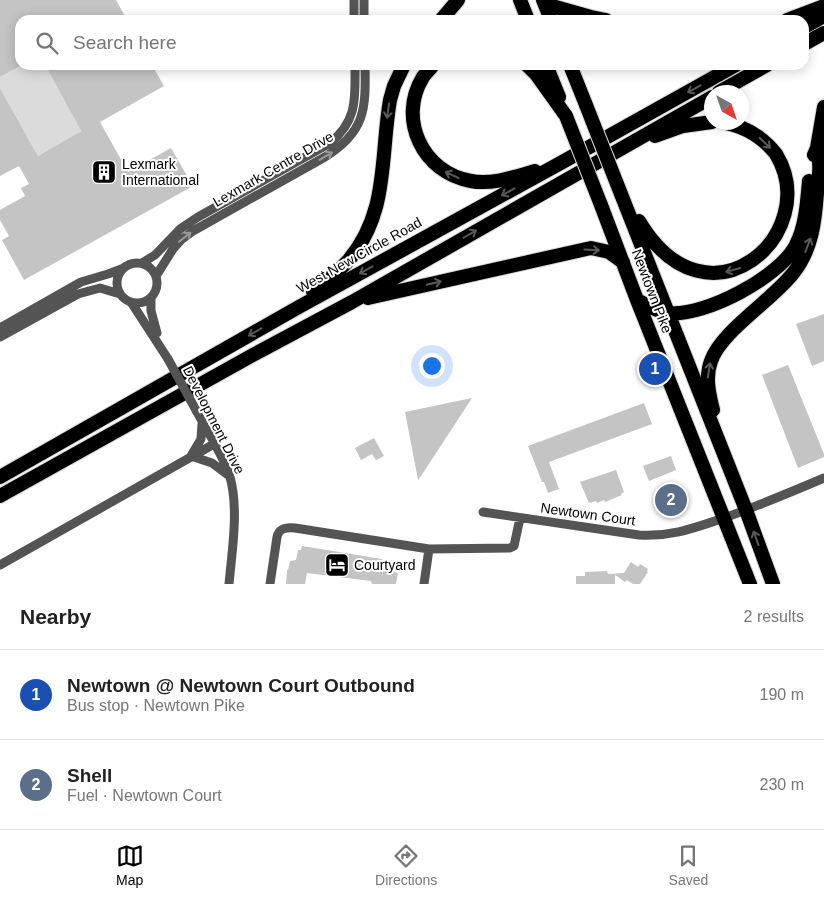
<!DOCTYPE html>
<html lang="en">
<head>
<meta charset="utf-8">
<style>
  :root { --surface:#fff; --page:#f6f6f6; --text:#222; --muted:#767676; --line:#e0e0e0; --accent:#000 }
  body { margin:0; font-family:Arial,sans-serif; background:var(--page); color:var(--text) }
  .compass { position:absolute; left:704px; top:85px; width:45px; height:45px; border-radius:50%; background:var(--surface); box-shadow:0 2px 12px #0003; rotate:140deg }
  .you { position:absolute; left:431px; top:365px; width:18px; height:18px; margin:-12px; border:4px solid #fff; border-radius:50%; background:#1a73e8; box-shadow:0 0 0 8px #1a73e833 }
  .badge { display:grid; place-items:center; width:32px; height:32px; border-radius:50%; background:var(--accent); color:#fff; font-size:16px; font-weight:700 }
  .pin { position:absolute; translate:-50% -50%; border:2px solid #fff; box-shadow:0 1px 5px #0006 }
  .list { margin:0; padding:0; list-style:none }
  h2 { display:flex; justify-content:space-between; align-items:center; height:65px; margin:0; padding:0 20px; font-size:21px }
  h2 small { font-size:16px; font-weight:400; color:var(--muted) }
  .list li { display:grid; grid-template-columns:32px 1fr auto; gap:15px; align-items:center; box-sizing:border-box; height:90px; padding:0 20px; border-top:1px solid var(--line) }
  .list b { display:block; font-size:19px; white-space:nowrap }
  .list p { margin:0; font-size:16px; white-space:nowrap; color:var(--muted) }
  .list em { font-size:16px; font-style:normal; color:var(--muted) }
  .icon { flex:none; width:28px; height:28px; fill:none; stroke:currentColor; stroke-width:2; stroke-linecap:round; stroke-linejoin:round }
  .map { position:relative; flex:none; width:824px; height:584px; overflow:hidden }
  .search { position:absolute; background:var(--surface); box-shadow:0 2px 12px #0003; left:15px; right:15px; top:15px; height:55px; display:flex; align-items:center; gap:12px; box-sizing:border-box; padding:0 18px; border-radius:15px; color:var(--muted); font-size:19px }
  .sheet { height:245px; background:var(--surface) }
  nav { display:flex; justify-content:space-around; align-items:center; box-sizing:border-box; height:70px; border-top:1px solid var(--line); background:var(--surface); font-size:14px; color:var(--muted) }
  nav a { display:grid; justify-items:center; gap:2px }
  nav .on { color:var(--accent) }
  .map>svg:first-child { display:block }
  .green { fill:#dbdbdb }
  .building { fill:#c4c4c4 }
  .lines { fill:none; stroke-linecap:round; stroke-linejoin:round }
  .highway-casing { stroke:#dbdbdb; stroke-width:16 }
  .minor { stroke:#545454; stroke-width:9 }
  .highway { stroke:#000; stroke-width:14 }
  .highway-bridge-casing { stroke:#dbdbdb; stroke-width:16; stroke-linecap:butt }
  .minor-bridge { stroke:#545454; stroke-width:9 }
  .highway-bridge { stroke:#000; stroke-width:14 }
  .oneway { stroke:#595959 }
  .oneway2 { stroke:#989898 }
  .labels { text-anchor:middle; stroke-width:4; stroke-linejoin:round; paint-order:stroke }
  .poi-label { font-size:14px; fill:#000; stroke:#fff; text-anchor:start }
  .street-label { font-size:14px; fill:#000; stroke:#fff }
</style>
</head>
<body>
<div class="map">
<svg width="824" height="584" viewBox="0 0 824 584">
  <rect width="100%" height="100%" fill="#fff"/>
  <path class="green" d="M21,65H45L81,131L38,156L0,88V77Z"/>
  <path class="building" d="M0,0H116L127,20H20V66L0,77Z
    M45,65H152L164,86L100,122L128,172L171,148L193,186L24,280L2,240L9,236L0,220V210L25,196L21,188L29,184L19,166L0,176V88L38,156L81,131Z
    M824,314V361L812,366L796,324Z
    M788,365L824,454V457L798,468L762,375Z
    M472,398L423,473L418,480L405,412Z
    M644,403L652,424L549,462L559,489L548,493L544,482H542L528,446Z
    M374,438L384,456L376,460L372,454L361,460L355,448Z
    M671,456L676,470L649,481L643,466Z
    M616,470L624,492L621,494L622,495L605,502L604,500L597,503L596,501L589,503L580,482Z
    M683,487L688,502L660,512L654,497Z
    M302,546L382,559L381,563L393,565V572L398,573L396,584H372L371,581L307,573L305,584H286L287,570H288L290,561L296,560L298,550H301Z
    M631,562L638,567L640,564L648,569L647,571L648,572L640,584H633L627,580L625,582L615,575V584H576V576H585V572L607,571L608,574L624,573Z"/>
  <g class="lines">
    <defs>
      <path id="highway" d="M520,0L528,20
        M543,0L551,20
        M545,4L591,17L606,20
        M441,20L458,0
        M787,20L824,6
        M804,27L824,16
        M804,44L824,33
        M433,65C430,69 426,73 423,77C397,119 423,173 471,181C492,185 514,177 535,171
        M527,65L536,74L566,116
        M546,65L559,97
        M570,65L586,105
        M719,92L767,65
        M655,136L683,126L712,122
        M814,155L817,148L824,107
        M621,194L746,510L773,584
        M601,205L637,300L750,584
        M639,221C708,337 824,233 776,154C762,136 744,126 722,122
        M313,292C325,282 337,273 348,261C389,213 380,158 390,100L394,86L404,65
        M368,298L591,248L609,252L623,262
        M637,300C647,305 657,312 669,313C704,317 780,277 796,245C806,225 807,202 809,181
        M713,410C709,394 705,377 711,361C721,331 774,299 794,272C812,249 815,221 817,193C819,177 821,163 817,148
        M0,477L297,308L566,160L736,65
        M0,496L251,356L352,302L712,97"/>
    </defs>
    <use href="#highway" class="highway-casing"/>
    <path class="minor" d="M354,0V20
      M364,0V20
      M117 283a20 20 0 1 1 40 0a20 20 0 1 1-40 0Z
      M142,263L155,255L180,229L198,217L330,143C358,120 355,98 355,65
      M156,276L173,249L181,240L193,231L325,157C365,132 366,110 365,65
      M151,298V311L157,333
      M131,302L168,359
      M0,328L81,282L108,274L124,268
      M0,337L78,294L100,288L120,294
      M197,412C208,433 223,455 230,477C239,509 232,551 229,584
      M202,424L201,439L191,456L212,463L228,475
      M483,512L639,535C671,537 694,528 724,518C758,506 791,492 824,478
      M0,565L214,444
      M270,584L277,537C279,528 286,527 295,528L429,549L510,548L514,546L520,518
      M424,584L429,549"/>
    <use href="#highway" class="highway"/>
    <defs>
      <path id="highway-bridge" d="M586,105L621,194
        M566,116L601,205"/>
    </defs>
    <use href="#highway-bridge" class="highway-bridge-casing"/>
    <path class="minor-bridge" d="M168,359L197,412"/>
    <use href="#highway-bridge" class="highway-bridge"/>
  </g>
  <defs><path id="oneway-shaft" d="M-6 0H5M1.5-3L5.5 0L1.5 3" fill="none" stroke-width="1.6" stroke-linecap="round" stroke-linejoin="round" transform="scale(1.25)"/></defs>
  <g class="oneway">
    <use href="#oneway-shaft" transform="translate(694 89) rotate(151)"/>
    <use href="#oneway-shaft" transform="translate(388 111) rotate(98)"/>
    <use href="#oneway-shaft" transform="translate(765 143) rotate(44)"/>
    <use href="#oneway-shaft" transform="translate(452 175) rotate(-155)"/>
    <use href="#oneway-shaft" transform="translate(508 192) rotate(151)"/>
    <use href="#oneway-shaft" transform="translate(470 234) rotate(-30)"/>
    <use href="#oneway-shaft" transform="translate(808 245) rotate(-69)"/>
    <use href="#oneway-shaft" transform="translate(592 250) rotate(3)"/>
    <use href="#oneway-shaft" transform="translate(366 270) rotate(151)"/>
    <use href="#oneway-shaft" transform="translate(733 270) rotate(165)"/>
    <use href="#oneway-shaft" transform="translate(434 283) rotate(-13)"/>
    <use href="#oneway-shaft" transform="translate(255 332) rotate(150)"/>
    <use href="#oneway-shaft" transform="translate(709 370) rotate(-81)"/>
    <use href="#oneway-shaft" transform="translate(756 538) rotate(-110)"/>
  </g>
  <g class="oneway2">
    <use href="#oneway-shaft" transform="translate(326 156) rotate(-31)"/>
    <use href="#oneway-shaft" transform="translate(185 237) rotate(-38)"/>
  </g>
  <defs>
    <symbol id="building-square" viewBox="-11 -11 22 22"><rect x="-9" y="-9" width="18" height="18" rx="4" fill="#000" stroke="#fff"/><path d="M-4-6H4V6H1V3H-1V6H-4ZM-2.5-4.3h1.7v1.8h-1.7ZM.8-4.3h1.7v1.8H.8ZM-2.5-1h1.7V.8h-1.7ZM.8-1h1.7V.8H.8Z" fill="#fff"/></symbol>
    <symbol id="hotel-square" viewBox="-11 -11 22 22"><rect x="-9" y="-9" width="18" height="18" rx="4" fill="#000" stroke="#fff"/><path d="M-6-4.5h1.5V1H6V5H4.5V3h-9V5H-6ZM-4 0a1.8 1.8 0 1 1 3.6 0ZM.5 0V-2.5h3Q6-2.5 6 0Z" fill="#fff"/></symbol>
  </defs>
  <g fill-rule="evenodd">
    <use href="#building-square" x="90" y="158" width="28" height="28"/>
    <use href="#hotel-square" x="323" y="551" width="28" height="28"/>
  </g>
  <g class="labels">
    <g class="poi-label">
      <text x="122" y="169">Lexmark<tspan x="122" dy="16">International</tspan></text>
      <text x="354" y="570">Courtyard</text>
    </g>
    <g class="street-label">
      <text transform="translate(273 169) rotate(-30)" y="5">Lexmark Centre Drive</text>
      <text transform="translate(359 255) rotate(-29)" y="5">West New Circle Road</text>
      <text transform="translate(652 291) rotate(69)" y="5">Newtown Pike</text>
      <text transform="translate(214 420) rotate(63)" y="5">Development Drive</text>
      <text transform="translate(588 514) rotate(8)" y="5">Newtown Court</text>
    </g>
  </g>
</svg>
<svg class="compass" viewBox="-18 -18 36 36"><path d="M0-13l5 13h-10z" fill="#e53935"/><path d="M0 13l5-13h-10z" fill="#767676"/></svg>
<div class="you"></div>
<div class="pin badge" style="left:655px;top:369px;background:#1a4fb4">1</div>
<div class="pin badge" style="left:671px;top:500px;background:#5c6f8a">2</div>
<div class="search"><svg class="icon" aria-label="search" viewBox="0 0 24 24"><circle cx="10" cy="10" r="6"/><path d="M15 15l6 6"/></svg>Search here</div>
</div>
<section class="sheet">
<h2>Nearby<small>2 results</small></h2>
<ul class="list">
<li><span class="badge" style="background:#1a4fb4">1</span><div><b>Newtown @ Newtown Court Outbound</b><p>Bus stop · Newtown Pike</p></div><em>190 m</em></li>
<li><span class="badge" style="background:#5c6f8a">2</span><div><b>Shell</b><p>Fuel · Newtown Court</p></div><em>230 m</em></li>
</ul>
</section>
<nav>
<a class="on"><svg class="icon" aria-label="map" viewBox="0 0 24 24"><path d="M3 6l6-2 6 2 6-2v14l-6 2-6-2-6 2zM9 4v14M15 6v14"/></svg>Map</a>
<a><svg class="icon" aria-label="directions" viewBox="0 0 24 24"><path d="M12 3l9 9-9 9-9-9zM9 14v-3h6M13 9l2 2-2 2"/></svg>Directions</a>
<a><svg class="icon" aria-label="saved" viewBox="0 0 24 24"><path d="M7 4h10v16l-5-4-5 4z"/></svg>Saved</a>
</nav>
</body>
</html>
